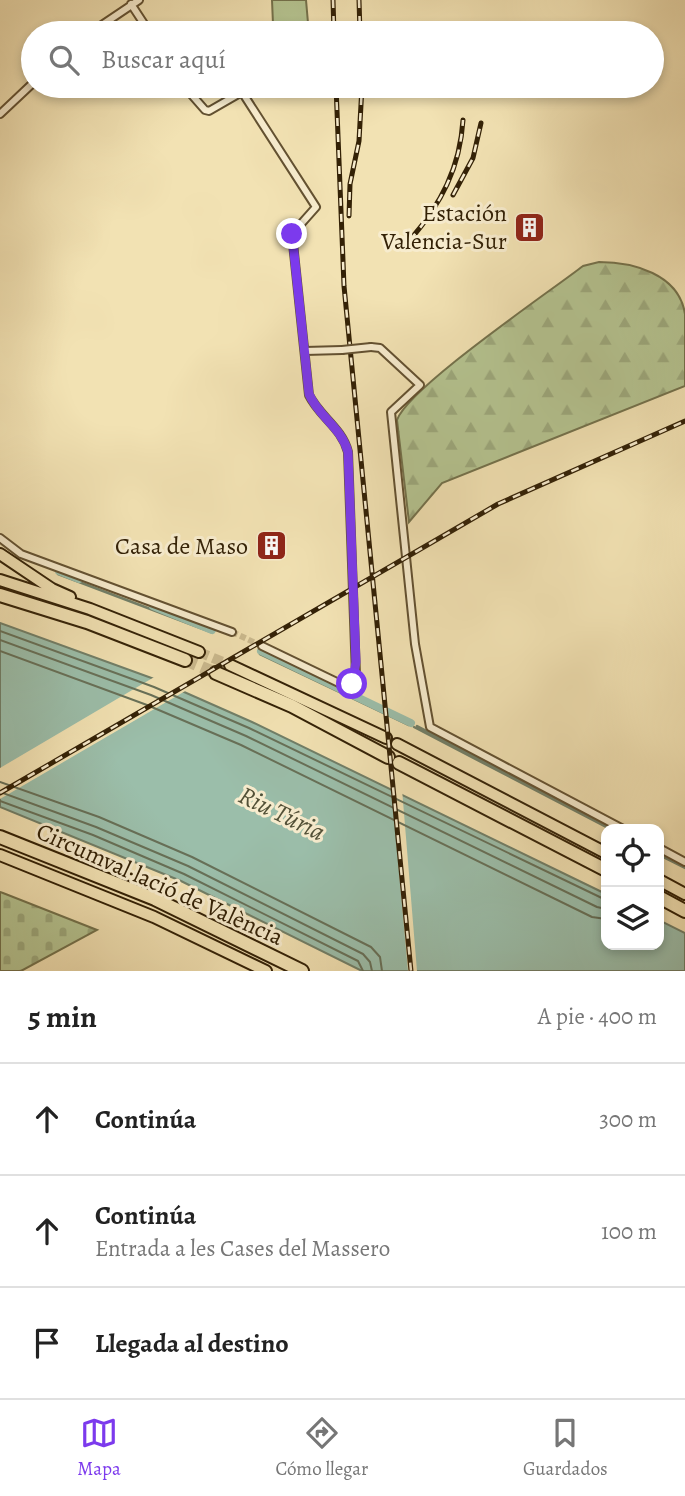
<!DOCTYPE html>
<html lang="es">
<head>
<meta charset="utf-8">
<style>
  :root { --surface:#fff; --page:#f2f2f2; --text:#222; --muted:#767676; --line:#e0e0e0; --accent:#7c3aed }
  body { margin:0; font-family:Alegreya,serif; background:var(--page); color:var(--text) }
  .controls { position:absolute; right:21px; bottom:21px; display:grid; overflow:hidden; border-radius:14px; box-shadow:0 4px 10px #0003 }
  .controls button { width:63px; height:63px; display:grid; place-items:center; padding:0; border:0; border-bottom:2px solid var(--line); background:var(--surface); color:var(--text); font:35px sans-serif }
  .stop { position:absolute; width:21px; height:21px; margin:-16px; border:5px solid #7c3aed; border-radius:50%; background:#fff }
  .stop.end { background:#7c3aed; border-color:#fff; box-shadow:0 2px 7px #0008 }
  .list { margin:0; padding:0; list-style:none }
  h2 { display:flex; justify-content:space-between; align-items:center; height:91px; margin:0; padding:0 28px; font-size:30px }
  h2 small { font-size:23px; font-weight:400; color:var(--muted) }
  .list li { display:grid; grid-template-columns:46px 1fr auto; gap:21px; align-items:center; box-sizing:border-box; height:112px; padding:0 28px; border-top:2px solid var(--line) }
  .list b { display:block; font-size:26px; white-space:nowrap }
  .list p { margin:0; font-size:23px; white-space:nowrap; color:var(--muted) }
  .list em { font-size:23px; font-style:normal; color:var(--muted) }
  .icon { flex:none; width:38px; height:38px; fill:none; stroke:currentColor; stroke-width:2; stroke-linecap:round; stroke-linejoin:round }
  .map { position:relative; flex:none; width:685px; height:971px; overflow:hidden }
  .search { position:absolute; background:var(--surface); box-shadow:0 4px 10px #0003; left:21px; right:21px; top:21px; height:77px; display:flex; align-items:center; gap:18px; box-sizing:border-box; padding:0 24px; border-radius:38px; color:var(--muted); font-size:26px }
  .sheet { height:427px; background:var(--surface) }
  nav { display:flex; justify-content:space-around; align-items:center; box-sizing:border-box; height:98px; border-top:2px solid var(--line); background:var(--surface); font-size:19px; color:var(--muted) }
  nav a { display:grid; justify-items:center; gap:4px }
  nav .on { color:var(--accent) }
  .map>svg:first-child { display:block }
  .green { fill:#b5c491; stroke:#74724c; stroke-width:2 }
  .forest { fill:url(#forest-firs); stroke:#74724c; stroke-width:2 }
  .cemetery { fill:url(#cemetery-stones); stroke:#74724c; stroke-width:2 }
  .water { fill:#9bbeaa; stroke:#717f68; stroke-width:2 }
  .pier { fill:#f2e2b3 }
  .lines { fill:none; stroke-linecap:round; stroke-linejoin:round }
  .shore { stroke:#677058; stroke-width:2 }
  .stream { stroke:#717f68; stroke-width:2.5 }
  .canal { stroke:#9bbeaa; stroke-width:8 }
  .minor-tunnel { stroke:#ccbb90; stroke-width:6; stroke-dasharray:6 3; stroke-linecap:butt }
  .trunk-tunnel { stroke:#ccbb90; stroke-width:10; stroke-dasharray:10 5; stroke-linecap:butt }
  .motorway-tunnel { stroke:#ccbb90; stroke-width:12; stroke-dasharray:12 6; stroke-linecap:butt }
  .minor-casing { stroke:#635131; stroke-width:10 }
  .trunk-casing { stroke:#332106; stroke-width:14 }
  .motorway-casing { stroke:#332106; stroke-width:16 }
  .minor { stroke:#f7ecce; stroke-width:6 }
  .trunk { stroke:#f2e2b3; stroke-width:10 }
  .motorway { stroke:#f2e2b3; stroke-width:12 }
  .rail-casing { stroke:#332106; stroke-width:5 }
  .rail { stroke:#f7ecce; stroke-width:2.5; stroke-dasharray:8; stroke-linecap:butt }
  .minor-bridge-casing { stroke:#635131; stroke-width:10; stroke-linecap:butt }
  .minor-bridge { stroke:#f7ecce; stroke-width:6 }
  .route { stroke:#7c3aed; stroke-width:9 }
  .labels { text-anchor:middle; stroke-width:6; stroke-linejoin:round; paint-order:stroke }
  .poi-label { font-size:24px; fill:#332106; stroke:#f7ecce; text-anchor:end }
  .street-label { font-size:24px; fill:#332106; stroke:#f7ecce }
  .water-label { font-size:26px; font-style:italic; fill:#525037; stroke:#f7ecce }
</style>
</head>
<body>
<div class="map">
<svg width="685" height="971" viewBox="0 0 685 971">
  <defs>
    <pattern id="forest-firs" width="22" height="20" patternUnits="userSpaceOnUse" patternTransform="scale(1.75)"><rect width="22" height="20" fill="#b5c491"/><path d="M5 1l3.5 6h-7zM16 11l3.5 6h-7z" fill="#9ca87c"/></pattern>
    <pattern id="cemetery-stones" width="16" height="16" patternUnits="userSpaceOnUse" patternTransform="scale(1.75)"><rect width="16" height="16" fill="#b5c491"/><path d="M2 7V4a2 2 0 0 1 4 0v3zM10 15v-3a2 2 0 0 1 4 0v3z" fill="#9ca87c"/></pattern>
  </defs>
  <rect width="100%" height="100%" fill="#f2e2b3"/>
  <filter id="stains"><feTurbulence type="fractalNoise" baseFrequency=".00286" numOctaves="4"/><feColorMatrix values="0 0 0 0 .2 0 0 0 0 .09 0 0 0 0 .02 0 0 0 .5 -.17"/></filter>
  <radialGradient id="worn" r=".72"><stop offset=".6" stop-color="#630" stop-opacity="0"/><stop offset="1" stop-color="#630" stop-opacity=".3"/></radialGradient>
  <path class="green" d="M272,0H306L308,23L273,24Z"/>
  <path class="forest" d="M599,262C633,262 679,274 685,314C685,337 685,363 685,386L442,483L409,522L397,420C408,388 548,293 583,266Z"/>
  <path class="cemetery" d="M0,892L3,893L97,930L21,971H0Z"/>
  <path class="water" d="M0,623L157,680L252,722L606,894V945H659V920L685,933V971H362L181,881L0,807Z"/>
  <path class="pier" d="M156,676L187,690L0,799V768Z
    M391,784L402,789L417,971H408Z"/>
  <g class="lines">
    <path class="shore" d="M0,631L154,687L249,728L606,900
      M0,640L151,695L246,736L597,907L606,909
      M0,651L147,705L241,745L592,917L606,919
      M0,782L99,817L192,857L371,947L380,957L382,971
      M0,792L96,827L188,866L363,954L370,962L372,971
      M0,801L93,835L184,874L358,961L363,971"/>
    <path class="stream" d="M58,574L211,632
      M260,654L409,725
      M417,726L615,829
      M414,727L610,829
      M659,852L685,865
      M659,855L685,868"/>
    <path class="canal" d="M59,571L79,579
      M153,606L212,630
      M261,651L411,723"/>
    <path class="minor-tunnel" d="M232,632L262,646"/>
    <path class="trunk-tunnel" d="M199,652L230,665"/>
    <path class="motorway-tunnel" d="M185,660L216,673"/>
    <defs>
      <path id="minor" d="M131,4L150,33
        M90,33L139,0
        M184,86L205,110L209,111L242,92L316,207L292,234L309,395C319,416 342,428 348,452L356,675L352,684L343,685L262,646
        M0,114L33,83
        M371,347L380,348L420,385L391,412L415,644L430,727L623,829
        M305,351L342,350
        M0,538L21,554L232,632
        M659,848L685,862"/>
      <path id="trunk" d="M0,554L52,589L70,597
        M0,580L90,609L199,652
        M230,665L386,738
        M397,744L606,853
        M0,855L154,917L266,971
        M659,880L685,894"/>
      <path id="motorway" d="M0,595L87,622L185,660
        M216,673L292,706L388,757
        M399,763L606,870
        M0,837L155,899L302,971
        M659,897L685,911"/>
    </defs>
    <use href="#minor" class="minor-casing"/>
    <use href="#trunk" class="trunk-casing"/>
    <use href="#motorway" class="motorway-casing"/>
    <use href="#minor" class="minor"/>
    <use href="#trunk" class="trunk"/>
    <use href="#motorway" class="motorway"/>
    <defs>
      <path id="rail" d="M333,0L334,33
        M359,0L360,33
        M336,86L344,286L411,971
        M453,195L473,158L481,123
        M349,216L350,184L359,141L362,86
        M410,240C441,204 460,168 463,120
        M0,793L498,504L685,421"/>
    </defs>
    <use href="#rail" class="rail-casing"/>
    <use href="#rail" class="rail"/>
    <defs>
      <path id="minor-bridge" d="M342,350L371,347"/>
    </defs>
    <use href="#minor-bridge" class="minor-bridge-casing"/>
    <use href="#minor-bridge" class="minor-bridge"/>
  </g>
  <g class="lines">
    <path class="route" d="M292,234L309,394C318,416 342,428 348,452L356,662L352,684"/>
  </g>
  <defs>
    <symbol id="building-square" viewBox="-11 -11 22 22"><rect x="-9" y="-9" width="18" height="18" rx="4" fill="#8f2418" stroke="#f7ecce"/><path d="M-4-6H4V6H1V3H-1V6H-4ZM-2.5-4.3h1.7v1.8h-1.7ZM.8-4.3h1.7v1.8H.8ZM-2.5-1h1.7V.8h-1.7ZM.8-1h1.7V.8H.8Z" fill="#fff"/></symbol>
  </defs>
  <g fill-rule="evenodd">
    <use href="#building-square" x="512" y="210" width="35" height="35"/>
    <use href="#building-square" x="254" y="528" width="35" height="35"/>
  </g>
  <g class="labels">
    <g class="poi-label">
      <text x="507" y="221">Estación<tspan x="507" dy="28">Valencia-Sur</tspan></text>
      <text x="248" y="554">Casa de Maso</text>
    </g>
    <g class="street-label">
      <text transform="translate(160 884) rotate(24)" y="8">Circumval·lació de València</text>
    </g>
    <g class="water-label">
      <text transform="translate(282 813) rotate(26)" y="9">Riu Túria</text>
    </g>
  </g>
  <rect width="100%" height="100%" filter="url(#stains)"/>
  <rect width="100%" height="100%" fill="url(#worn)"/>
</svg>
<div class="controls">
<button><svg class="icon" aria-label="locate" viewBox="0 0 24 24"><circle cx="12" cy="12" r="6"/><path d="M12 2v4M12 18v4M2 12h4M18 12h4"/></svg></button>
<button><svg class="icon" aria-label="layers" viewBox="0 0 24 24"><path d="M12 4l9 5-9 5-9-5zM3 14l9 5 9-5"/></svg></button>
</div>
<div class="stop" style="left:352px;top:684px"></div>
<div class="stop end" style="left:292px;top:234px"></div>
<div class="search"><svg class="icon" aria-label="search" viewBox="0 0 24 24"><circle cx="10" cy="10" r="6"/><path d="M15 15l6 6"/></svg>Buscar aquí</div>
</div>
<section class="sheet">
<h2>5 min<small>A pie · 400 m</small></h2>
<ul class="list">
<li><svg class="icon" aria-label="ahead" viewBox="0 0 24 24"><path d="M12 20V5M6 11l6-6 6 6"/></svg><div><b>Continúa</b></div><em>300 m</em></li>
<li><svg class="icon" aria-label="ahead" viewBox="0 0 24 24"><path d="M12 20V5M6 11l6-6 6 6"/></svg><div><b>Continúa</b><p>Entrada a les Cases del Massero</p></div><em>100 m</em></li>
<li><svg class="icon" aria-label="arrive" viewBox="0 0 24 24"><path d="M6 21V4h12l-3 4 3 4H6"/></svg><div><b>Llegada al destino</b></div></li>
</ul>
</section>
<nav>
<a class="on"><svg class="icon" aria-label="map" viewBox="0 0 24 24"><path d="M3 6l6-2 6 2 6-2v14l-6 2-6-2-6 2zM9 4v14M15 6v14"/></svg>Mapa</a>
<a><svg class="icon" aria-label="directions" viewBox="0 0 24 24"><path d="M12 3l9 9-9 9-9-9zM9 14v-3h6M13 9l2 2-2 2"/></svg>Cómo llegar</a>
<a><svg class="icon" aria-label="saved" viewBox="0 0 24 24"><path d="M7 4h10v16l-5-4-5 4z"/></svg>Guardados</a>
</nav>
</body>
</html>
